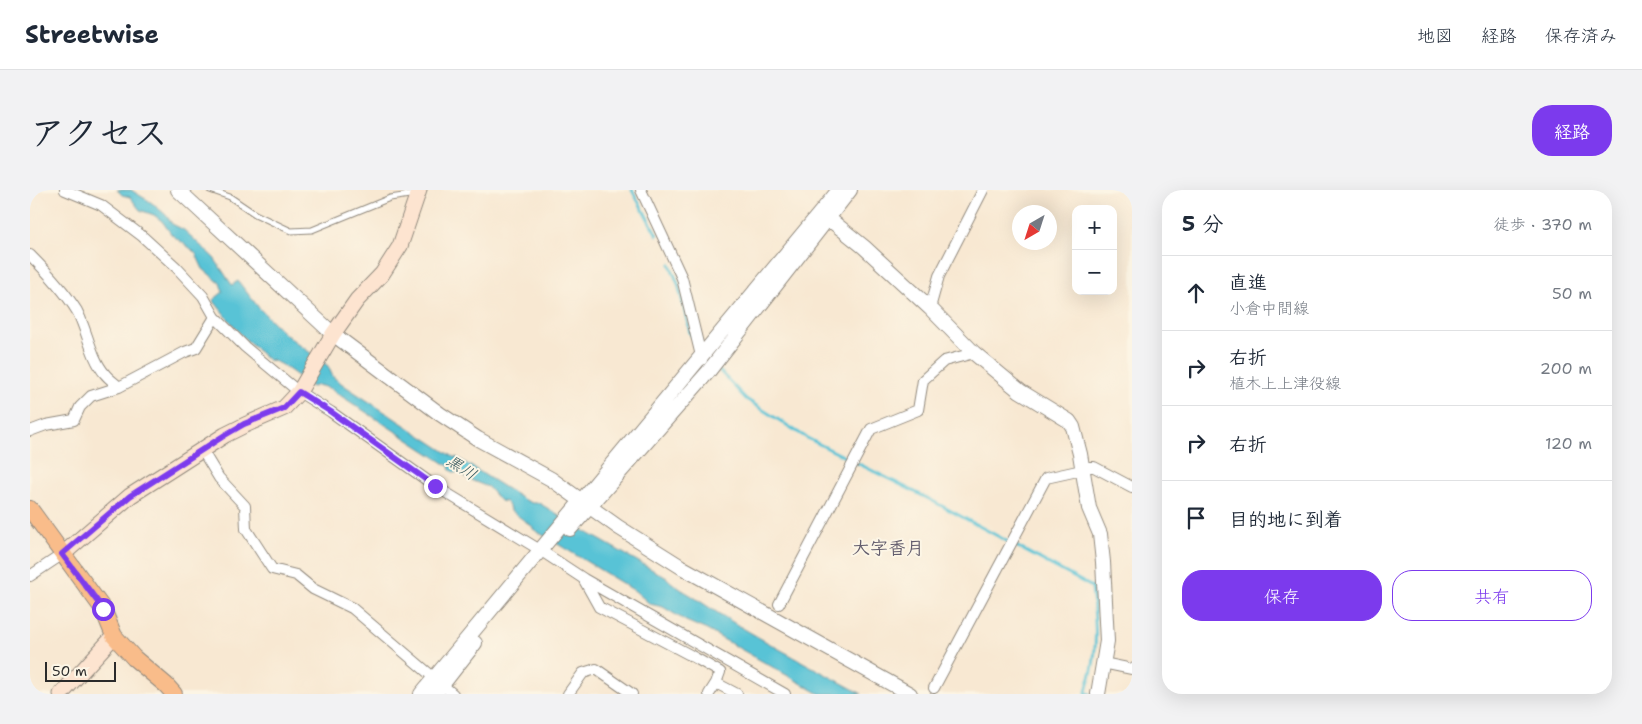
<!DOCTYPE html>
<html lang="ja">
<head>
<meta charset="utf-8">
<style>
  :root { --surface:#fff; --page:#f2f2f3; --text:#1f2937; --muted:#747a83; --line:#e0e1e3; --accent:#7c3aed }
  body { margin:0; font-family:"Shantell Sans","Klee One",sans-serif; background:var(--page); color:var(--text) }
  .controls { position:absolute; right:15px; top:15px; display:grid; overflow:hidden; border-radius:10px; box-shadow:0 5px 20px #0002 }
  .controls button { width:45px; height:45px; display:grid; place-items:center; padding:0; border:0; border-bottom:1px solid var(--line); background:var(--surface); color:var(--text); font:25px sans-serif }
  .compass { position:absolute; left:982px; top:15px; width:45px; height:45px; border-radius:50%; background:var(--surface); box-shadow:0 5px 20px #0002; rotate:219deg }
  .scale { position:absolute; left:15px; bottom:12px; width:71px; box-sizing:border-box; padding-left:5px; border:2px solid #2b2b2b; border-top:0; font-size:14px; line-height:18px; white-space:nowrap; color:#2b2b2b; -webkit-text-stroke:4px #fcf5e5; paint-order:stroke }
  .stop { position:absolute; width:15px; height:15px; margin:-11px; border:4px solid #7c3aed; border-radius:50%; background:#fff }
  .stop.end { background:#7c3aed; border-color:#fff; box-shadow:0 1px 5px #0008 }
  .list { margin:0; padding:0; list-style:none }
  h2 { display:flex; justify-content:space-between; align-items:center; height:65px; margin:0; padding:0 20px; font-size:21px }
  h2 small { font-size:16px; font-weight:400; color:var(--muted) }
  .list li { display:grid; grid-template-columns:32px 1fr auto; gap:15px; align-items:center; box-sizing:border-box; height:75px; padding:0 20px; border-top:1px solid var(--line) }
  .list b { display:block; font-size:19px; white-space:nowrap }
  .list p { margin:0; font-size:16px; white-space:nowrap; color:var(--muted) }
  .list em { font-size:16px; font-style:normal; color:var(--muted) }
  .actions { display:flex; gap:10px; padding:15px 20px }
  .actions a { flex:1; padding:11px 0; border:1px solid var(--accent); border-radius:20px; text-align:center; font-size:18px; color:var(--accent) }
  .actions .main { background:var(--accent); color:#fff }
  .icon { flex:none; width:28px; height:28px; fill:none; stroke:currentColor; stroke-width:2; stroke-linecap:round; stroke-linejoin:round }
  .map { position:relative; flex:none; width:1102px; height:504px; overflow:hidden; border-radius:20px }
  header { display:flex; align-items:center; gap:30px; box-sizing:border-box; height:70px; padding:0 25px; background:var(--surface); border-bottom:1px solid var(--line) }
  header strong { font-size:24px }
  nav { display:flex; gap:28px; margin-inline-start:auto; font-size:18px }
  .intro { display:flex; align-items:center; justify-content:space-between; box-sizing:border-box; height:120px; padding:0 30px }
  h1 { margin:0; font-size:35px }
  .button { padding:12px 22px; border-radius:20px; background:var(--accent); color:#fff; font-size:18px; font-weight:700 }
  main { display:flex; gap:30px; padding:0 30px }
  aside { flex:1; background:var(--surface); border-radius:20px; box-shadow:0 5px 20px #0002 }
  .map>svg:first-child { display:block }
  .water { fill:#59c3d6; stroke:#427780 }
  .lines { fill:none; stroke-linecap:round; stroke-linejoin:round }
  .stream { stroke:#59c3d6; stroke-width:3 }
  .service-casing { stroke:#928a7e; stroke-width:7 }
  .minor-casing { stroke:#928a7e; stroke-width:12 }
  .tertiary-casing { stroke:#928a7e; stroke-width:16 }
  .secondary-casing { stroke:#928a7e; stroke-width:17 }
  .primary-casing { stroke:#928a7e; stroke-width:18 }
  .service { stroke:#fff; stroke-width:5 }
  .minor { stroke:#fff; stroke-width:10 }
  .tertiary { stroke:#fff; stroke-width:14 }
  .secondary { stroke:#fde4d0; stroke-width:15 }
  .primary { stroke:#f9bc8a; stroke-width:16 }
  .route { stroke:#7c3aed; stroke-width:6 }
  .labels { text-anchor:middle; stroke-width:4; stroke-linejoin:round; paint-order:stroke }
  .water-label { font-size:16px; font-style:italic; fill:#39595e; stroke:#fcf5e5 }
  .quarter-label { font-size:18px; font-weight:bold; fill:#635d6d; stroke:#fcf5e5 }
</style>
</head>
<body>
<header>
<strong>Streetwise</strong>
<nav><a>地図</a><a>経路</a><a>保存済み</a></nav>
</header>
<div class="intro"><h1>アクセス</h1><a class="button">経路</a></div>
<main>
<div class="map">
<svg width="1102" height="504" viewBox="0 0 1102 504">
  <rect width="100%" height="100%" fill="#fcf5e5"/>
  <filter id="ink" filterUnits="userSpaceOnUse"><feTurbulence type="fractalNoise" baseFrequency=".02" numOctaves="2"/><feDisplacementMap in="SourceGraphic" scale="10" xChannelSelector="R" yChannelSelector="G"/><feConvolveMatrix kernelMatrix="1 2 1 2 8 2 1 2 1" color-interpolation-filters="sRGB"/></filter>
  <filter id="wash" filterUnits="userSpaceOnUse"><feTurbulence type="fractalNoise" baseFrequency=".0096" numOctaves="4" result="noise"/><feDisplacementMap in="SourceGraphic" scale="20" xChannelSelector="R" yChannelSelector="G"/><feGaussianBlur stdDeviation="1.12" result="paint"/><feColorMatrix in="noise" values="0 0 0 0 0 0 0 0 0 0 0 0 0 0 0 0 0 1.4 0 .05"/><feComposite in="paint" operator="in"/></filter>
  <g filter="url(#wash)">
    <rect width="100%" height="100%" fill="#f8e8d2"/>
    <path class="water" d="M87,0H101L122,13L136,25L142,34L154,40L184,68L202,95L208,91L229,118L255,144L298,176L303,187L315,196L425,268L426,267L493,309L502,313H509L558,343L637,388C646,398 657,402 668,410C720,445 777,474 832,504H790L677,440L656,431L633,417L620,414L605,401L503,339V337L480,320L479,316L476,312L470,311L458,297L438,289L428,281L425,283L419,279L420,277L299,198L288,195L282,197C272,190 250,170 238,170L212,146L183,110L193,102L190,93L173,79L166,64L160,58L142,45L132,31L124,25L110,20L100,7L92,5Z"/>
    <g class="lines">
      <path class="stream" d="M602,0L627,45
        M640,74L648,94L660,143L662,146
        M686,177L716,209L777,248L897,308L1062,397C1065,424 1068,453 1062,480C1060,488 1057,495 1056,503L1060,504"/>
    </g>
  </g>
  <g filter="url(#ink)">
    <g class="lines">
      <defs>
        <path id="service" d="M180,0L200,7L225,24L261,41L282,40L360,8L386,4"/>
        <path id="minor" d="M35,0L71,15L112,46L146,77L173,106L185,127L215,157L269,202L301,222L405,296L510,360L554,389L755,504
          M611,0L652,88L672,170
          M0,65C17,82 34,100 47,121C57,140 61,168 75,184C79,189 85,193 89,197
          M900,118L909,86L953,0
          M0,241L16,235L44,230L50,217L61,206L89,197L155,162L166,158L185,127
          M172,260L189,288L215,316L216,339L242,379L266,385L283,399L322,418L423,504
          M1052,277H1064L1102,297
          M0,386L33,364
          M554,390L569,417L660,465L690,482L686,493L679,504
          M749,414L841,239L888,220L893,190L914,171L944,163
          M1073,473L1102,479
          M686,493L707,504
          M904,498L1016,288L1052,280
          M538,504L553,483L566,479L602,504"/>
        <path id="tertiary" d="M148,0L303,144L410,224L448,249L521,289L588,337L653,378L880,504
          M798,28L834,57L900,118L944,163L990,201L1039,231L1043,237L1050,264L1059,318L1070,344L1073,372L1077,451L1068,504
          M540,339L678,182L820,0
          M391,504L809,0
          M405,504L445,453"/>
        <path id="secondary" d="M33,364L100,306L195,245L215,235L254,218L269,202L303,144L327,110L352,84L370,56L389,0
          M31,504L84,446"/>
        <path id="primary" d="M0,319L73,419L84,446L104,468L136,495L144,504"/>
      </defs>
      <use href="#service" class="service-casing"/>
      <use href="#minor" class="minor-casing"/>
      <use href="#tertiary" class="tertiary-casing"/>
      <use href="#secondary" class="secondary-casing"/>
      <use href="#primary" class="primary-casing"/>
      <use href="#service" class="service"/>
      <use href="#minor" class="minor"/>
      <use href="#tertiary" class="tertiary"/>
      <use href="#secondary" class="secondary"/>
      <use href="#primary" class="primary"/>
    </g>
  </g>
  <g class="lines" filter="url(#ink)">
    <path class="route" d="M73,419L32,364L100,306L195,245L214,234L254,218L269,202L301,222L405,296"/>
  </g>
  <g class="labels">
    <g class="water-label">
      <text transform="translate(432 277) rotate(33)" y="6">黒川</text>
    </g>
    <g class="quarter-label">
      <text x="858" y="364">大字香月</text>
    </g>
  </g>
</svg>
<div class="controls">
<button>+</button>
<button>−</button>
</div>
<svg class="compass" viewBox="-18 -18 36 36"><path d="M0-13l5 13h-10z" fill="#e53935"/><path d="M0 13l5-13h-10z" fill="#747a83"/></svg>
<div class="scale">50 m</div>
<div class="stop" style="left:73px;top:419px"></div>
<div class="stop end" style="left:405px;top:296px"></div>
</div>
<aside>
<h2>5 分<small>徒歩 · 370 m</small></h2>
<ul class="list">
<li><svg class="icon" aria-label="ahead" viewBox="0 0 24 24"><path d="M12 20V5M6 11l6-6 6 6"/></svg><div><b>直進</b><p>小倉中間線</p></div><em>50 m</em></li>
<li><svg class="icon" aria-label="right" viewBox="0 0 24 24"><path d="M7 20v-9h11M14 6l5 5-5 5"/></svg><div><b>右折</b><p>植木上上津役線</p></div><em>200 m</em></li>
<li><svg class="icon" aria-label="right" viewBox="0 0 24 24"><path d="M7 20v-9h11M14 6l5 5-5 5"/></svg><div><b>右折</b></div><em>120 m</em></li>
<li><svg class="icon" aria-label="arrive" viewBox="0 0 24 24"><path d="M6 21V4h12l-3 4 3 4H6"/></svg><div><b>目的地に到着</b></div></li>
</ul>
<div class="actions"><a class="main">保存</a><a>共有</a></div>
</aside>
</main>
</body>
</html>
